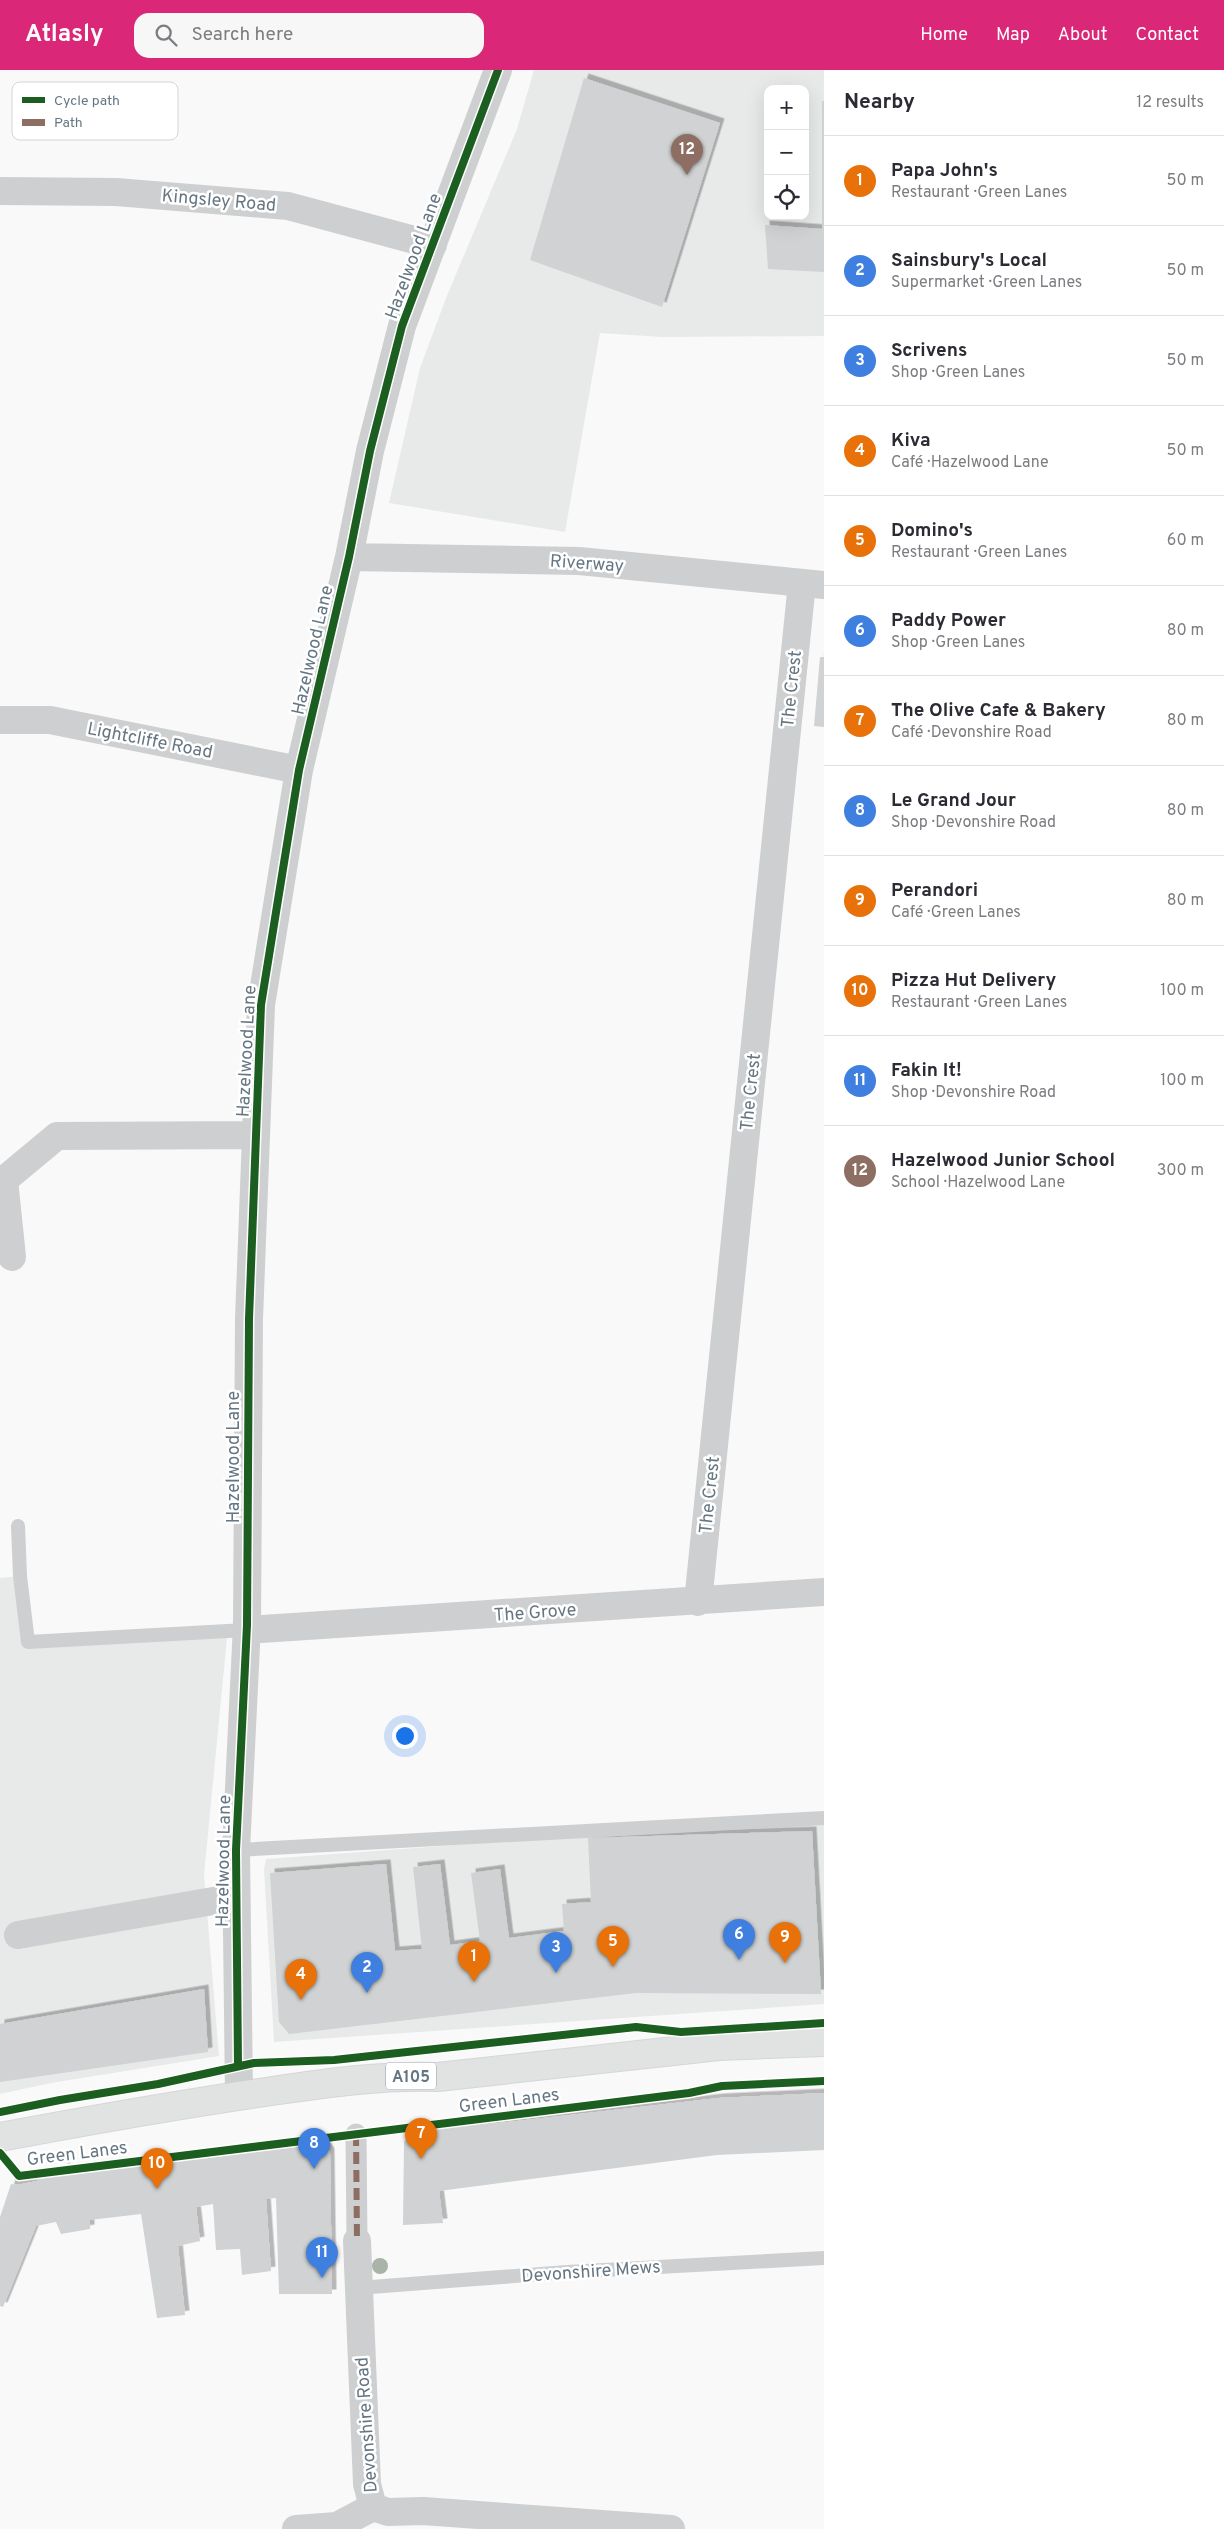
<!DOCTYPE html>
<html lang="en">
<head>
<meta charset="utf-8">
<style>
  :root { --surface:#fff; --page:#f7f7f7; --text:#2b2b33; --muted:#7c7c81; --line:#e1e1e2; --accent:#db2777 }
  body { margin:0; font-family:Overpass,sans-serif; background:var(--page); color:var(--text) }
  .controls { position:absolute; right:15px; top:15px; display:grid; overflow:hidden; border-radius:10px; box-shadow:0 5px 20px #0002 }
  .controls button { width:45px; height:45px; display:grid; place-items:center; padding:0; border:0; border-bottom:1px solid var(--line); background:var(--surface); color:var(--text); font:25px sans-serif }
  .you { position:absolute; left:404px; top:1665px; width:18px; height:18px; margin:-12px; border:4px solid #fff; border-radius:50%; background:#1a73e8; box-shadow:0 0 0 8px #1a73e833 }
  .badge { display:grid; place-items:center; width:32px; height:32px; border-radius:50%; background:var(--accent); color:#fff; font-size:16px; font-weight:700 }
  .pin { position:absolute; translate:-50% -41px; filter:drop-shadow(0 1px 2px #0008) }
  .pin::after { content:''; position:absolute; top:26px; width:18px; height:15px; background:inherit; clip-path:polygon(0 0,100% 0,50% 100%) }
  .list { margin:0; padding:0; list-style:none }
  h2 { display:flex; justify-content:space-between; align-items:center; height:65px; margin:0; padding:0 20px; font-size:21px }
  h2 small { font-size:16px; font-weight:400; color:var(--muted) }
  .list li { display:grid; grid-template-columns:32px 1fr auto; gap:15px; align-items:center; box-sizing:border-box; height:90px; padding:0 20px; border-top:1px solid var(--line) }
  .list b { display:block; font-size:19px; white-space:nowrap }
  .list p { margin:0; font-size:16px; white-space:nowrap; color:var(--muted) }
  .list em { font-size:16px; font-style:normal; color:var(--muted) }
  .icon { flex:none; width:28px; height:28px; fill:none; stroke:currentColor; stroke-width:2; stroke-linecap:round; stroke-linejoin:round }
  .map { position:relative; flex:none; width:824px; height:2459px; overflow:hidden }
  header { display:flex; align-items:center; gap:30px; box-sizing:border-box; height:70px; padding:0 25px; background:var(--accent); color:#fff }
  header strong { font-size:24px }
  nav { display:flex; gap:28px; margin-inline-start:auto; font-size:18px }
  .search { width:350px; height:45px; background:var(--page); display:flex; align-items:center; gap:12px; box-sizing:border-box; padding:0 18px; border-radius:15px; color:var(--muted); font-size:19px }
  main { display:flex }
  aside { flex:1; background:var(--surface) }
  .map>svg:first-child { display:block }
  .built { fill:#e8e9e9; fill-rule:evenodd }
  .building { fill:#d0d2d3; filter:url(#shadow) }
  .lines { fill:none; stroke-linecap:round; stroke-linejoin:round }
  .primary-casing { stroke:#d5d6d7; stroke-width:30 }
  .path { stroke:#cbcccd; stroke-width:3; stroke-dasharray:2.5 2.5; stroke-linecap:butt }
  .service { stroke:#cecfd0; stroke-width:14 }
  .pedestrian { stroke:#cecfd0; stroke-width:21 }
  .minor { stroke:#cecfd0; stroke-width:28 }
  .primary { stroke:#e1e2e2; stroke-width:28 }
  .quiet { stroke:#8d6e63; stroke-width:6; stroke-dasharray:12 6; stroke-linecap:butt }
  .cycleway-casing { stroke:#fff; stroke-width:11 }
  .cycleway { stroke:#1b5e20; stroke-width:8 }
  .tree { fill:#a9b3a7 }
  .labels { text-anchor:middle; stroke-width:5; stroke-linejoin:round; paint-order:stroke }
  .shield { fill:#fff; stroke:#939fa8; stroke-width:1 }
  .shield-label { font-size:16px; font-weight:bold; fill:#657683 }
  .street-label { font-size:18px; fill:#657683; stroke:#fff }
  .key { fill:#fff; stroke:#d1d6da; stroke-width:1 }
  .key-label { font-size:14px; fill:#657683 }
</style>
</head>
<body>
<header>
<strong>Atlasly</strong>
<div class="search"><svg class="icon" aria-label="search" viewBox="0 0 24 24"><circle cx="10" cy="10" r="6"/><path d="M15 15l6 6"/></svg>Search here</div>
<nav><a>Home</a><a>Map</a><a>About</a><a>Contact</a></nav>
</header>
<main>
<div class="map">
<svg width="824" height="2459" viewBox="0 0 824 2459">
  <defs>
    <filter id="shadow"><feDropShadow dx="4.5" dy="-4.5" stdDeviation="0" flood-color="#0004"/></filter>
  </defs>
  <rect width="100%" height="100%" fill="#f9f9f9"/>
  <path class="built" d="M534,0H824V266L662,267L600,263L565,462L389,433L420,298L446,228L517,59ZM768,19H805V146H768Z
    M20,1506L28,1572L59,1569L227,1568L204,1805L219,1986L51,2013L0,2024V1508Z
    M824,1748V1934L274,1972L264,1799L266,1789Z"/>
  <path class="building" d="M584,8L720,53L662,237L530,190Z
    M822,31H824V202L768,199L765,155L822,159Z
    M820,587H824V657L814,656Z
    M812,1761L821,1924L636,1923L289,1964L279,1952L270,1803L386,1794L395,1881L422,1879L413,1797L440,1794L450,1875L480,1871L471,1803L500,1799L509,1868L564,1861L562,1834L591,1832L588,1768Z
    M204,1919L208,1982L0,2012V1954Z
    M824,2023V2080L717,2085L439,2121L443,2153L403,2155L404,2072L411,2063L719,2028Z
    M323,2072L330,2083L332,2224H279L276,2128L266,2129L271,2201L242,2205L240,2179L216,2180L213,2134L196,2137L200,2171L178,2176L185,2245L157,2248L141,2144L90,2150V2159L61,2164L56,2152L36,2156L3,2237L0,2236V2147L11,2114L17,2115L37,2111V2107L60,2106L62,2102L84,2103Z"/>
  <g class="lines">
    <defs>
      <path id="primary" d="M0,2067C91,2050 181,2034 272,2021C327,2013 383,2005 438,2007L719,1976L824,1972"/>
    </defs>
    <use href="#primary" class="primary-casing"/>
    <path class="path" d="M68,2086L70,2099"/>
    <path class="service" d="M18,1456L20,1506L28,1572L246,1560
      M236,1780L824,1748
      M358,2218L567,2202L824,2188"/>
    <path class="pedestrian" d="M356,2064L357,2171"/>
    <path class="minor" d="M0,121L116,122L288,136L433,175
      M349,487L579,491L824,515
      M0,650H50L299,700
      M12,1187L4,1110L57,1066L256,1065
      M698,1532L802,513
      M246,1560L824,1522
      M18,1865L236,1827
      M239,2025L236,1780L247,1555L249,1249L261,935L299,700L349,487L370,381L402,256L498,0
      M357,2171L367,2414L373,2437L388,2442L423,2441L671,2459
      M296,2459L337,2456L373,2437"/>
    <use href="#primary" class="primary"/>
    <path class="quiet" d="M356,2064L357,2171"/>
    <defs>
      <path id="cycleway" d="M238,1996L236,1780L247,1555L249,1249L261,935L299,700L349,487L370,381L402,256L498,0
        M0,2042L60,2030L158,2014L254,1993L334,1990L636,1957L681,1962L824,1953
        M0,2083L19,2106L689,2023L722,2016L824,2011"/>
    </defs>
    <use href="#cycleway" class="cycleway-casing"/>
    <use href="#cycleway" class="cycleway"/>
  </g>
  <circle class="tree" cx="380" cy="2196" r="8"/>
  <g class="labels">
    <rect class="shield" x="386" y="1992.5" width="50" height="27" rx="4"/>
    <g class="shield-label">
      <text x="411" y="2012">A105</text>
    </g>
    <g class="street-label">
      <text transform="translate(219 130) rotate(5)" y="6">Kingsley Road</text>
      <text transform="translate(413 186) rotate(-70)" y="6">Hazelwood Lane</text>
      <text transform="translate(587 493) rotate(4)" y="6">Riverway</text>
      <text transform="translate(312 580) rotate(-77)" y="6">Hazelwood Lane</text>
      <text transform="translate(791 619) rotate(-84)" y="6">The Crest</text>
      <text transform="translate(150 670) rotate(11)" y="6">Lightcliffe Road</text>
      <text transform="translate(246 981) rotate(-87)" y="6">Hazelwood Lane</text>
      <text transform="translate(750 1022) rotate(-84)" y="6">The Crest</text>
      <text transform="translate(233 1387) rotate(-90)" y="6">Hazelwood Lane</text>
      <text transform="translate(709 1425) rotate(-84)" y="6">The Crest</text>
      <text transform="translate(535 1542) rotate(-4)" y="6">The Grove</text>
      <text transform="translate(223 1791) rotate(-89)" y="6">Hazelwood Lane</text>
      <text transform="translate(509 2030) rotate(-7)" y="6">Green Lanes</text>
      <text transform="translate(77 2083) rotate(-7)" y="6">Green Lanes</text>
      <text transform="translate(591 2201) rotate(-4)" y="6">Devonshire Mews</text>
      <text transform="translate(366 2355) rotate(-94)" y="6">Devonshire Road</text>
    </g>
  </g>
  <rect x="12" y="12" width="166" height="58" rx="8" class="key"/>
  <rect x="22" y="27" width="23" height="6" fill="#1b5e20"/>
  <rect x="22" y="49" width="23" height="7" fill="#8d6e63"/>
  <g class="key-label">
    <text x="54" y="35">Cycle path</text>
    <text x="54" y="57">Path</text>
  </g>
</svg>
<div class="controls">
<button>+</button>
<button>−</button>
<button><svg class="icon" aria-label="locate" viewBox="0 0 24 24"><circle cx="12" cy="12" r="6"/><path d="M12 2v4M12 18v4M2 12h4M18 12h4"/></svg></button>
</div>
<div class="you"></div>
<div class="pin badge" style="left:474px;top:1912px;background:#e8710a">1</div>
<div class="pin badge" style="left:367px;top:1923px;background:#3f7fe0">2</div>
<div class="pin badge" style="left:556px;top:1903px;background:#3f7fe0">3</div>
<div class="pin badge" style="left:301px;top:1930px;background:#e8710a">4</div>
<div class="pin badge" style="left:613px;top:1897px;background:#e8710a">5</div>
<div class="pin badge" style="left:739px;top:1890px;background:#3f7fe0">6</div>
<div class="pin badge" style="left:421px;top:2089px;background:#e8710a">7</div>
<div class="pin badge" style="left:314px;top:2099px;background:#3f7fe0">8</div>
<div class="pin badge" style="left:785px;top:1893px;background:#e8710a">9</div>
<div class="pin badge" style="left:157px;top:2119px;background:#e8710a">10</div>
<div class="pin badge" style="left:322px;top:2208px;background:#3f7fe0">11</div>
<div class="pin badge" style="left:687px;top:105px;background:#8d6e63">12</div>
</div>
<aside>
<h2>Nearby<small>12 results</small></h2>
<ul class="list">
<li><span class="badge" style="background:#e8710a">1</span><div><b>Papa John's</b><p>Restaurant · Green Lanes</p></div><em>50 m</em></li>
<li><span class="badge" style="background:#3f7fe0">2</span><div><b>Sainsbury's Local</b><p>Supermarket · Green Lanes</p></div><em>50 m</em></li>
<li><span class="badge" style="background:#3f7fe0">3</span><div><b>Scrivens</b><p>Shop · Green Lanes</p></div><em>50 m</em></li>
<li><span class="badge" style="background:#e8710a">4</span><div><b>Kiva</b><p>Café · Hazelwood Lane</p></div><em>50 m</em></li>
<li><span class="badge" style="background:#e8710a">5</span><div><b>Domino's</b><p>Restaurant · Green Lanes</p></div><em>60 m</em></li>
<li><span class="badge" style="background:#3f7fe0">6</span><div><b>Paddy Power</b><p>Shop · Green Lanes</p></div><em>80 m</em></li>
<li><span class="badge" style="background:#e8710a">7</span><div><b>The Olive Cafe &amp; Bakery</b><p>Café · Devonshire Road</p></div><em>80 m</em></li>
<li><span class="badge" style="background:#3f7fe0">8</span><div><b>Le Grand Jour</b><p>Shop · Devonshire Road</p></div><em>80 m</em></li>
<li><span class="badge" style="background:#e8710a">9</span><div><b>Perandori</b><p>Café · Green Lanes</p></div><em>80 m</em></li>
<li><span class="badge" style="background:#e8710a">10</span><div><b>Pizza Hut Delivery</b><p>Restaurant · Green Lanes</p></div><em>100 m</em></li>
<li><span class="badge" style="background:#3f7fe0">11</span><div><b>Fakin It!</b><p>Shop · Devonshire Road</p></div><em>100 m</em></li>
<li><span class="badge" style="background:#8d6e63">12</span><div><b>Hazelwood Junior School</b><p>School · Hazelwood Lane</p></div><em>300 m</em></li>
</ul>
</aside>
</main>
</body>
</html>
